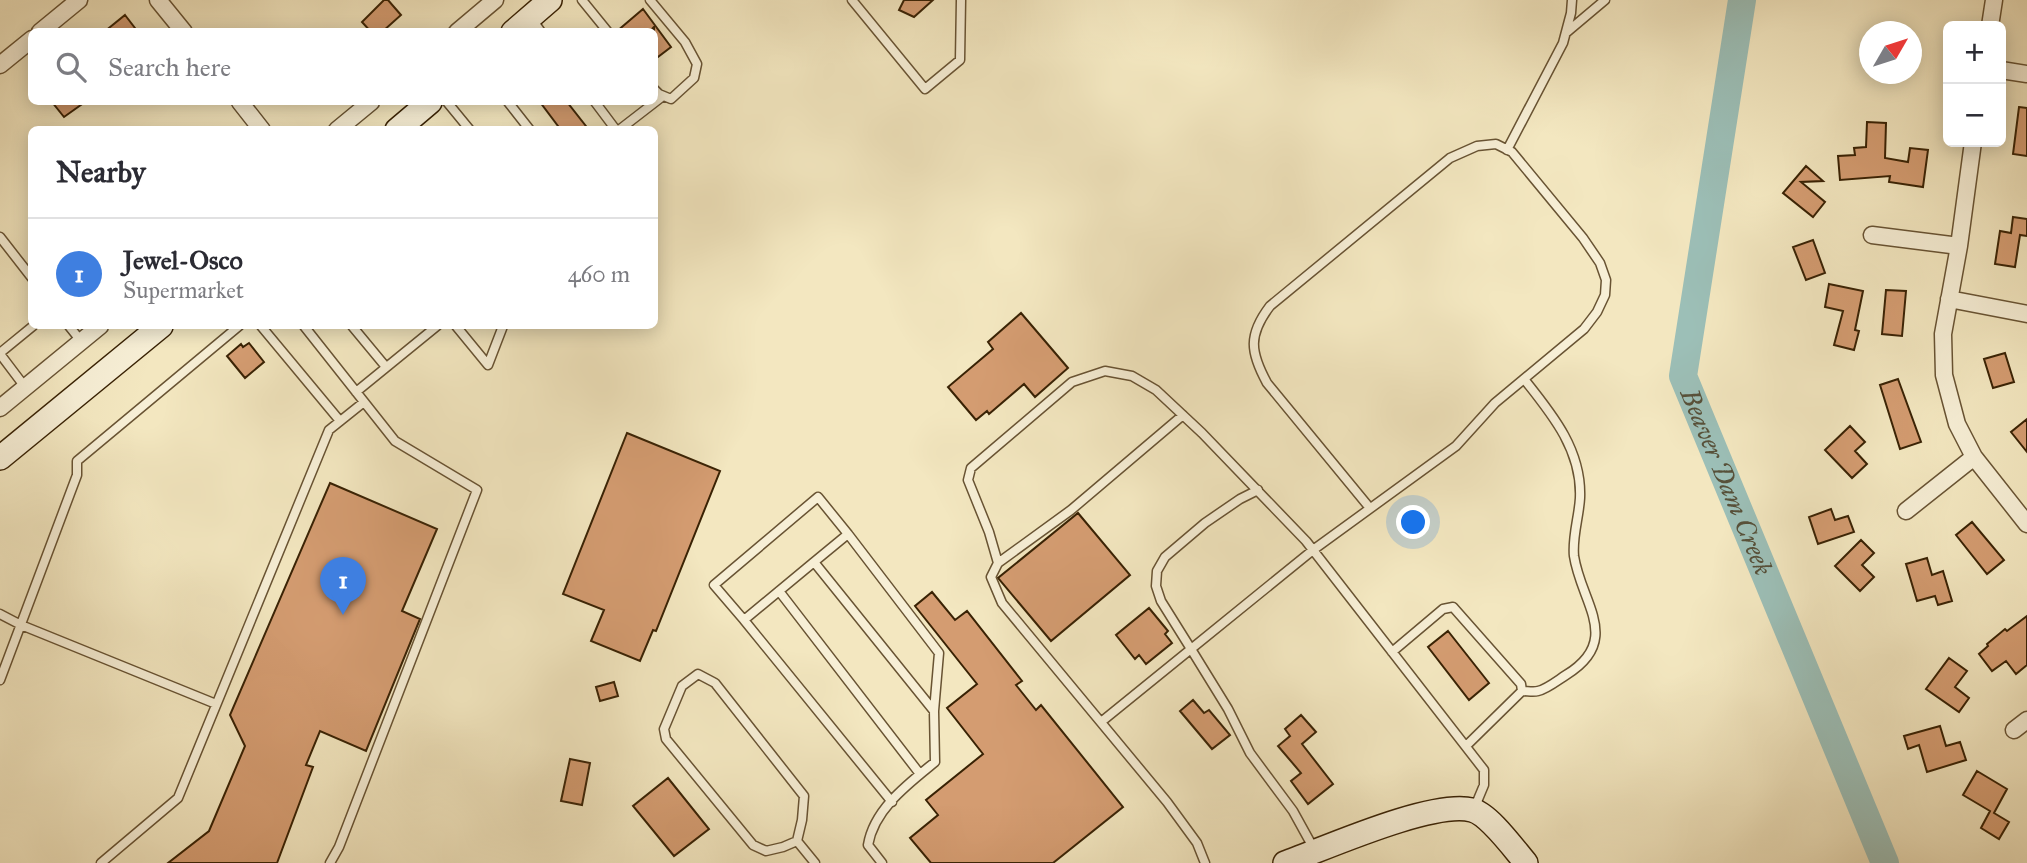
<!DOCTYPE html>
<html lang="en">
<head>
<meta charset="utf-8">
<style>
  :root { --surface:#fff; --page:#f7f7f7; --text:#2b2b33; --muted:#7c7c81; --line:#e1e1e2; --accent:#8f2418 }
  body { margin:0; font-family:"IM FELL Great Primer",serif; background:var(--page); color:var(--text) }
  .controls { position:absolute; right:21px; top:21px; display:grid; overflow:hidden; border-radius:10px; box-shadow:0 4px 18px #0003 }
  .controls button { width:63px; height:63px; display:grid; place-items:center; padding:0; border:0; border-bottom:2px solid var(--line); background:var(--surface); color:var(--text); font:35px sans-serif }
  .compass { position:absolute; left:1859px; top:21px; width:63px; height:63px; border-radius:50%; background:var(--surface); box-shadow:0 4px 18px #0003; rotate:51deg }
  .you { position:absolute; left:1414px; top:523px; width:24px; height:24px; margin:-18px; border:5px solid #fff; border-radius:50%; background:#1a73e8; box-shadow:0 0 0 10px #1a73e833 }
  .badge { display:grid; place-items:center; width:46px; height:46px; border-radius:50%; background:var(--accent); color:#fff; font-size:23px; font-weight:700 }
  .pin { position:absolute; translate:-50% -58px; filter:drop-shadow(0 2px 4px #0008) }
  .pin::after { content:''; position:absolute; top:37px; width:24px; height:21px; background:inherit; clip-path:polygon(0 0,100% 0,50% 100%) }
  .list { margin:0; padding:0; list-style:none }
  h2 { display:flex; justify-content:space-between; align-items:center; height:91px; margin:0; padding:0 28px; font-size:30px }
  h2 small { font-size:23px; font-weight:400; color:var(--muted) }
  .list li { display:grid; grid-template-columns:46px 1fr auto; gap:21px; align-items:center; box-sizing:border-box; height:112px; padding:0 28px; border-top:2px solid var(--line) }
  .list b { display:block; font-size:26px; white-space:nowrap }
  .list p { margin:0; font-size:23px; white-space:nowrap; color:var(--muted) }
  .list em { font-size:23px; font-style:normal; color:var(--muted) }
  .icon { flex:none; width:38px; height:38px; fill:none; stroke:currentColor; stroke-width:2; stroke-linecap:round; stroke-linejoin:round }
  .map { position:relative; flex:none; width:2027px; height:863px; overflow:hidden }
  .search { position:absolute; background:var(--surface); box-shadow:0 4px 18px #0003; left:28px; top:28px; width:630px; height:77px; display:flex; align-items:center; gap:18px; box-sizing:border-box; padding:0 24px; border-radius:10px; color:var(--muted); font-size:26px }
  .panel { position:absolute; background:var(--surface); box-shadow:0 4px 18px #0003; left:28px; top:126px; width:630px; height:203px; border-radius:10px }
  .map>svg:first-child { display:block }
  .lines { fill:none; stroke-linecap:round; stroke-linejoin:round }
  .river { stroke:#9cbfb7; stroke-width:28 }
  .building { fill:#d49c71; stroke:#392204; stroke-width:2 }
  .lane-casing { stroke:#685333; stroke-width:11 }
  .street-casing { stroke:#685333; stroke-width:19 }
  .secondary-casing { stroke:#392204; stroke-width:26 }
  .lane { stroke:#f7efd6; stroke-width:8 }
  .street { stroke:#f7efd6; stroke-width:16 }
  .secondary { stroke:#f7efd6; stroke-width:23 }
  .labels { text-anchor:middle; stroke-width:5; stroke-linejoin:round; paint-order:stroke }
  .water-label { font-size:26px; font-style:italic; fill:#57513a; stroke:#f7efd6 }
</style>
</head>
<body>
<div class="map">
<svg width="2027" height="863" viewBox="0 0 2027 863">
  <rect width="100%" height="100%" fill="#f3e7c0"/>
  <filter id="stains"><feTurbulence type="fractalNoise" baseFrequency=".00286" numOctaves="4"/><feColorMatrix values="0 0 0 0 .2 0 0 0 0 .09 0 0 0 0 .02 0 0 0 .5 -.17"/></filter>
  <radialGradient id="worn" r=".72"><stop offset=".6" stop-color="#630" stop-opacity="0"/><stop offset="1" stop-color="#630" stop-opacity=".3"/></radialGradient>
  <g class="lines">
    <path class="river" id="s1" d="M1742,0L1683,376L1885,863"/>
  </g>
  <path class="building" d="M384,0H388L401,15L382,32H371L362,22Z
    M904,0H933L914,17L899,10Z
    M643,9L671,47L654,60V27L649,32H616Z
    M125,15L138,32H104Z
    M52,102H85L64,117Z
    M540,102H567L589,130H561Z
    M2019,107L2027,108V156L2013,154Z
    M1867,122L1886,123L1885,158L1908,162L1910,148L1928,150L1923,187L1889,182L1890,176L1840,180L1838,156L1855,155L1854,148L1866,147Z
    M1806,166L1823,181L1801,182L1825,202L1813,217L1783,193Z
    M2013,217L2027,219V236L2020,235L2015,267L1995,264L2000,231L2011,233Z
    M1813,240L1825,273L1806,280L1793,247Z
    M1829,284L1863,291L1855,330L1859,331L1854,350L1834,345L1843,311L1825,307Z
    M1886,290L1906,291L1902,336L1882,334Z
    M1021,313L1068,368L1035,397L1024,384L989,414L987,411L976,420L948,387L993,349L988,342Z
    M249,343L264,362L245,378L227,356L241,344L243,347Z
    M2005,353L2014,382L1993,388L1984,359Z
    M1898,379L1921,442L1900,449L1880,385Z
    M2027,419V452L2011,432Z
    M1850,426L1865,442L1855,451L1867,464L1852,478L1825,450Z
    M627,433L720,471L656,631L653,630L640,661L591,641L604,610L563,594Z
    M330,483L437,529L402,611L420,619L366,751L320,731L306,765L313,767L277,863H168L209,831L245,746L230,715Z
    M1831,509L1835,520L1848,516L1854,532L1818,544L1809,517Z
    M1078,513L1130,575L1051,641L998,578Z
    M1972,522L2004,560L1987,574L1956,535Z
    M1861,540L1874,553L1862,565L1874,577L1860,591L1835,566Z
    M1927,558L1932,575L1943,571L1952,601L1938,605L1935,596L1917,601L1906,564Z
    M932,592L955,620L967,611L1022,681L1016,685L1036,710L1041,705L1123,807L1053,863H931L910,838L938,815L926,800L983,754L947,708L977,684L915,606Z
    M1149,608L1168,631L1165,634L1172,643L1146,664L1139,655L1135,659L1116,635Z
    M2027,616V665L2016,674L2006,661L1992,671L1979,654L1988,646L1987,644L2005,629L2007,631Z
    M1448,631L1489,683L1469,700L1428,647Z
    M1949,658L1967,671L1955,687L1969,698L1959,712L1926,689Z
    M614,682L618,696L600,701L596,687Z
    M1193,700L1204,713L1209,710L1230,735L1212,749L1180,711Z
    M1301,715L1316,732L1302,744L1333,784L1308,804L1291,781L1301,773L1278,746L1290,736L1285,729Z
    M1940,726L1946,746L1960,742L1966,760L1927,772L1919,745L1908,749L1904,736Z
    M570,759L590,763L582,805L561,801Z
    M1977,771L2007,789L1994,813L2009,822L1999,839L1981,828L1990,811L1963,795Z
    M668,778L709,829L674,856L633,806Z"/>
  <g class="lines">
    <defs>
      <path id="lane" d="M582,0L608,32
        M650,0L685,42L697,64L694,78L671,99L659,94L654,89
        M852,0L925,89L960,60L961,0
        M532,19L541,32
        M1567,32L1605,0
        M447,102L470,130
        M508,102L530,130
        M595,102L616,130
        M619,130L663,96
        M1507,150L1563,43L1571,13L1572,0
        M0,237L32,278
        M69,326L81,341
        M261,326L340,421
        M304,326L395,441L477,490L339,847L330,863
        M352,326L386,367
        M456,326L488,365L503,326
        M0,353L33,326
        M0,354L25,387
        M356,392L437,326
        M814,562L848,534L939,653L934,711
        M998,563L1071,510L1183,415
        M779,591L920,774
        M0,614L21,625L216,704
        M744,620L714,585L818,497L848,534
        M1392,652L1443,609L1453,607L1521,684L1522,691L1466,746
        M698,674L715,683L804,796L802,820L797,841L783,847L766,851L753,845L666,739L664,729L682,686Z
        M0,680L77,475V461L239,326
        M1522,691C1527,691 1534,692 1538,691C1547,689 1558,680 1566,675C1623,640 1581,603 1574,556C1572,537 1579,517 1580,498C1582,450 1552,414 1524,379
        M1101,722L1191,649L1161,601L1156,586L1157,571L1165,557L1205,523L1240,499L1258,490
        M797,841L815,863
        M1314,849L1293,811L1250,753L1228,709L1191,649L1313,550L1456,446L1495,403L1584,329L1597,312L1605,295L1606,280L1600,263L1583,238L1512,152L1496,144L1477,146L1450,158L1270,306C1248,335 1250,352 1267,383L1369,507
        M101,863L178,798L329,430L364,402
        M882,863L868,845C874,809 908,784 935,762L934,711L814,562L744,620L892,802
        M1205,863L1197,843L1167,802L1002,603L991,577L998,563L989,532L968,480L971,468L1072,382L1105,371L1132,376L1156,390L1202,433L1306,541L1484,770V785L1474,809"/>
      <path id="street" d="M158,0L184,32
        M1990,26L1994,0
        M40,32L79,0
        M457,32L495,0
        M0,65L32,39
        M2001,70L2027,74
        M240,102L262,130
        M337,130L371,102
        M1973,142L1959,246L1943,334L1944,375L1957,424L1974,457L2027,524
        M1872,235L1959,246
        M1949,299L2027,314
        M0,408L100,326
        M1906,511L1974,457
        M2014,730L2027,720"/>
      <path id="secondary" d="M513,32L550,0
        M397,130L430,102
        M0,458L161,326
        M1285,863C1326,848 1433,800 1472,810C1489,814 1514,849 1526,863"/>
    </defs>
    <use href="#lane" class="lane-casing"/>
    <use href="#street" class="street-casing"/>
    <use href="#secondary" class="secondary-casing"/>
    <use href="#lane" class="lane"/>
    <use href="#street" class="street"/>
    <use href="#secondary" class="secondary"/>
  </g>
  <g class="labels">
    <g class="water-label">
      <text dy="9" stroke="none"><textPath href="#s1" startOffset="495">Beaver Dam Creek</textPath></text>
    </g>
  </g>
  <rect width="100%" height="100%" filter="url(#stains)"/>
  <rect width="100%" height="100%" fill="url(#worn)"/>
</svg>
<div class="controls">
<button>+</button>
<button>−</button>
</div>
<svg class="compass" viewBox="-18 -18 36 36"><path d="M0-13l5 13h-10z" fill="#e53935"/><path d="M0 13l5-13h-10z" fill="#7c7c81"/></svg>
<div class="you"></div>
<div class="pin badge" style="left:343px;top:615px;background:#3f7fe0">1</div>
<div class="search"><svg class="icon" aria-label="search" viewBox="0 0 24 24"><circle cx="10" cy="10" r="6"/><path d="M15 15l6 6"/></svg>Search here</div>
<section class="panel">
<h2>Nearby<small></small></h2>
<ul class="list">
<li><span class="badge" style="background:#3f7fe0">1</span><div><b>Jewel-Osco</b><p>Supermarket</p></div><em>460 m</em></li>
</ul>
</section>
</div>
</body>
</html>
